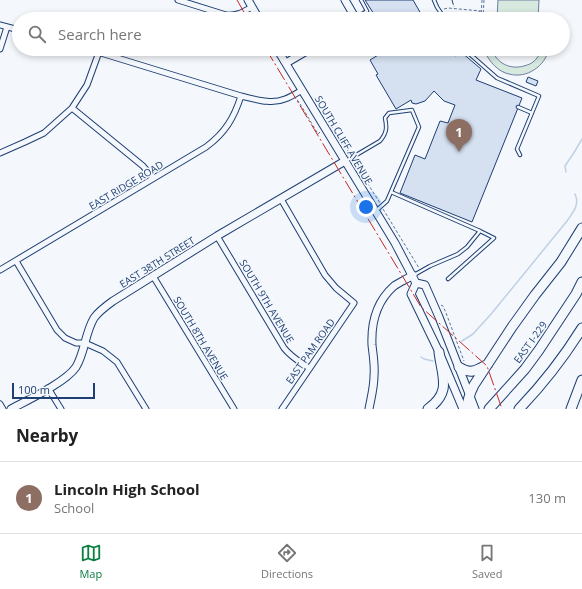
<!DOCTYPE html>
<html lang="en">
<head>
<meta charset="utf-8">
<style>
  :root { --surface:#fff; --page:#f2f2f2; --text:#222; --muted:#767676; --line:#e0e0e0; --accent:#0b8043 }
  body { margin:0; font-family:"Open Sans",sans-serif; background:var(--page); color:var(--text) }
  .scale { position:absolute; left:12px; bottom:10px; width:83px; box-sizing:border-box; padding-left:4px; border:2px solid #1d3f73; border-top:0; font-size:11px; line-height:14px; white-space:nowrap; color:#1d3f73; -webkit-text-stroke:3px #f4f7fb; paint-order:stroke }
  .you { position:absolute; left:366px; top:207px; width:14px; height:14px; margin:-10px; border:3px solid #fff; border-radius:50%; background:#1a73e8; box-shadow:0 0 0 6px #1a73e833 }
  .badge { display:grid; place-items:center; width:26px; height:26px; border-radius:50%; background:var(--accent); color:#fff; font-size:13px; font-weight:700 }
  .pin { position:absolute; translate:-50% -33px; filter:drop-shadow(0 1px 2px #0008) }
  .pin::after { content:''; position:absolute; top:21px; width:14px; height:12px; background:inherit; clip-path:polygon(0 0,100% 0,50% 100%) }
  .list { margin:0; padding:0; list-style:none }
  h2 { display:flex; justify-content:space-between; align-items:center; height:52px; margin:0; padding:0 16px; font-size:17px }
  h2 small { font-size:13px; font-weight:400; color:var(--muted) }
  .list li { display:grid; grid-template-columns:26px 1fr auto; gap:12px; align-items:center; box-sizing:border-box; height:72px; padding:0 16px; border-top:1px solid var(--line) }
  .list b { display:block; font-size:15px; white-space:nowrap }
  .list p { margin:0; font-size:13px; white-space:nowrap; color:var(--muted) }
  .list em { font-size:13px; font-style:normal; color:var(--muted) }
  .icon { flex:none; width:22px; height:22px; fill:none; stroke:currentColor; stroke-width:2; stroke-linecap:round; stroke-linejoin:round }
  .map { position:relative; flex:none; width:582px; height:409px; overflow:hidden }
  .search { position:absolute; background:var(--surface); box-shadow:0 2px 6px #0003; left:12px; right:12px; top:12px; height:44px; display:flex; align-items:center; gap:10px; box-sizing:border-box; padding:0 14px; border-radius:22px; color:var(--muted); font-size:15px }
  .sheet { height:124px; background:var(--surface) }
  nav { display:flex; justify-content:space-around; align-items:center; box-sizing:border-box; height:56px; border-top:1px solid var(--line); background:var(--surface); font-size:11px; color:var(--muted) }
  nav a { display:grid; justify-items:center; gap:2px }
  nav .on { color:var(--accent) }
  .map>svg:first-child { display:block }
  .green { fill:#d7e8df; stroke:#687fa3 }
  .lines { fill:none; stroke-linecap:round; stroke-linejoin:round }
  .stream { stroke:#bed0e5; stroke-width:1.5 }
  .building { fill:#d5e0f0; stroke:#1d3f73 }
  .lane-casing { stroke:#1d3f73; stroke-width:4.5 }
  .street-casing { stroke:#1d3f73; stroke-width:7 }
  .secondary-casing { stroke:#1d3f73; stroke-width:9 }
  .highway-casing { stroke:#1d3f73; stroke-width:11 }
  .path { stroke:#5e769c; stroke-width:1; stroke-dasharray:3 2; stroke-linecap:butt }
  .lane { stroke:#f4f7fb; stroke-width:2.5 }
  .street { stroke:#f4f7fb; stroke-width:5 }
  .secondary { stroke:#f4f7fb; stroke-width:7 }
  .highway { stroke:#f4f7fb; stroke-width:9 }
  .fence { stroke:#1d3f73; stroke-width:1; stroke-dasharray:5 2; stroke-linecap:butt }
  .power { stroke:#c62828; stroke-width:1; stroke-dasharray:14 3 2 3; stroke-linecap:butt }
  .labels { text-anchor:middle; stroke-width:3; stroke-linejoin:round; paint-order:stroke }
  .street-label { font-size:10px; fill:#1d3f73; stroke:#f4f7fb }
</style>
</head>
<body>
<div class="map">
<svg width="582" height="409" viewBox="0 0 582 409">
  <rect width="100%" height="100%" fill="#f4f7fb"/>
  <path class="green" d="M498,0H539L538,19H497Z
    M482,49H492C496,63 510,70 524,66C527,65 531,64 533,62C537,59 540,54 542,49H549C545,66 527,79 509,74C498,72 489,61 485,52L482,51Z"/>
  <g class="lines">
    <path class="stream" d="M566,172L565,166L575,151L582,139
      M462,341L473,334L492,313L567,221C573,212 580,205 575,194
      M421,357L424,359L433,361"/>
  </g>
  <path class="building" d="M365,0H413L424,19H377Z
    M388,49H451L455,56L461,52L481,69L476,80L522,98L472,222L400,193L415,155L425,159L440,121L448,123L455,105L444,101L434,91L425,101L416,104L412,103L411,100L396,109L376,75L378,74L370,60Z
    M528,77L538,81L536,86L526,82Z"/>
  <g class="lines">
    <defs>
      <path id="lane" d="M434,0L437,7L445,19
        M356,18L367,11L361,0
        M464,49L497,78L539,96L517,149L520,155
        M359,53L360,49
        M518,107L532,113
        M346,161L380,141C387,133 387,127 385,118L389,113L412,110L419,127L387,201L377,210
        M391,192L480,231L494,238L448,279
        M414,275L430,266L458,254L467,247L480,231"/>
      <path id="street" d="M178,0L226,15C237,16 243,12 252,7
        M0,25L19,30
        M0,49L7,27
        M88,49L241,96C255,99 271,105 285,99C291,97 297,93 302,90
        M72,108L143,166L153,178
        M0,153L25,142L44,133L72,108L87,85L99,52
        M281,199L325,275L336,288L354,303L282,409
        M217,236L284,348C291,357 300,362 309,368
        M16,261L57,330L65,338L76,343H85L103,351L117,362L146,409
        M0,270L206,147C225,133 234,118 241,96
        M153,276L234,409
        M48,388L61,409
        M0,404L3,409"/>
      <path id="secondary" d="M248,0L259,19
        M345,0L356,19
        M277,49L395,243L416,283L411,294L439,352L463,409
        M286,63L310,49
        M416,283L425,285L439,317L475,409
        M11,409C28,400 66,382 76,367C85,352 85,333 94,318C99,311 106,306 113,301L217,236L345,161
        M369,409C371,398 374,387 374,376C375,365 373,355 372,345C371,323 377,301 394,286C400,282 407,279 413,275"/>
      <path id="highway" d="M459,367C471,375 477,370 488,364
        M428,409C452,392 442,377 439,352
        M467,409C467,400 470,393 474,385L512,327L535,295L561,262L582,228
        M489,409L525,369L539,350L576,294L582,282
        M519,409C543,384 564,357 582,328
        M571,409L582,380"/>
    </defs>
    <use href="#lane" class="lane-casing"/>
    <use href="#street" class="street-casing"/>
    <use href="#secondary" class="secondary-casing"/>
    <use href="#highway" class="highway-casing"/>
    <path class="path" d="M482,0L481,18H483L484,0
      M444,9L448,8L481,11
      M479,19V11
      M297,100L299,102L318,134L320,132
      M331,125L350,154
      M354,162L380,203
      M383,209L419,268
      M441,305L443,306L446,313L464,361"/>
    <use href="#lane" class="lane"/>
    <use href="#street" class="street"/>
    <use href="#secondary" class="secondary"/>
    <use href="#highway" class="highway"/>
    <path class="fence" d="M452,0L454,7"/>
    <path class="power" d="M237,0L248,19
      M266,49L421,307L487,366L502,409"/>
  </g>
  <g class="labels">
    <g class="street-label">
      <text transform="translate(344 140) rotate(59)" y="4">SOUTH CLIFF AVENUE</text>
      <text transform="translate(126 185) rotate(-31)" y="4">EAST RIDGE ROAD</text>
      <text transform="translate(157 262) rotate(-32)" y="4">EAST 38TH STREET</text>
      <text transform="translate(267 301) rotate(59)" y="4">SOUTH 9TH AVENUE</text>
      <text transform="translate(201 338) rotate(59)" y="4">SOUTH 8TH AVENUE</text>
      <text transform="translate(530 342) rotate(-54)" y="4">EAST I-229</text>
      <text transform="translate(310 351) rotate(-55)" y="4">EAST PAM ROAD</text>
    </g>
  </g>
</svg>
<div class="scale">100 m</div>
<div class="you"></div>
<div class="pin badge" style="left:459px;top:152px;background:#8d6e63">1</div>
<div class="search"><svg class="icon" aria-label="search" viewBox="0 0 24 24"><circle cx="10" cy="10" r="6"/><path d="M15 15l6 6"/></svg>Search here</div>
</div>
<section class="sheet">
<h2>Nearby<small></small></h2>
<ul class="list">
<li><span class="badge" style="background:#8d6e63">1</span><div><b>Lincoln High School</b><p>School</p></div><em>130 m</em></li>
</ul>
</section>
<nav>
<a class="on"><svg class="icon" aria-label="map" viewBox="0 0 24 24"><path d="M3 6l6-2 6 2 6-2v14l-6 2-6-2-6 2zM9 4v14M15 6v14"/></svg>Map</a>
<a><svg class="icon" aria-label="directions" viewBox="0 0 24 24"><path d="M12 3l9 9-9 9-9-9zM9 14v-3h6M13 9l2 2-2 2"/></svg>Directions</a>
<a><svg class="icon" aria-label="saved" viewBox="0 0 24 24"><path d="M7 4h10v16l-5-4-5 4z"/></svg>Saved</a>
</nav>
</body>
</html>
